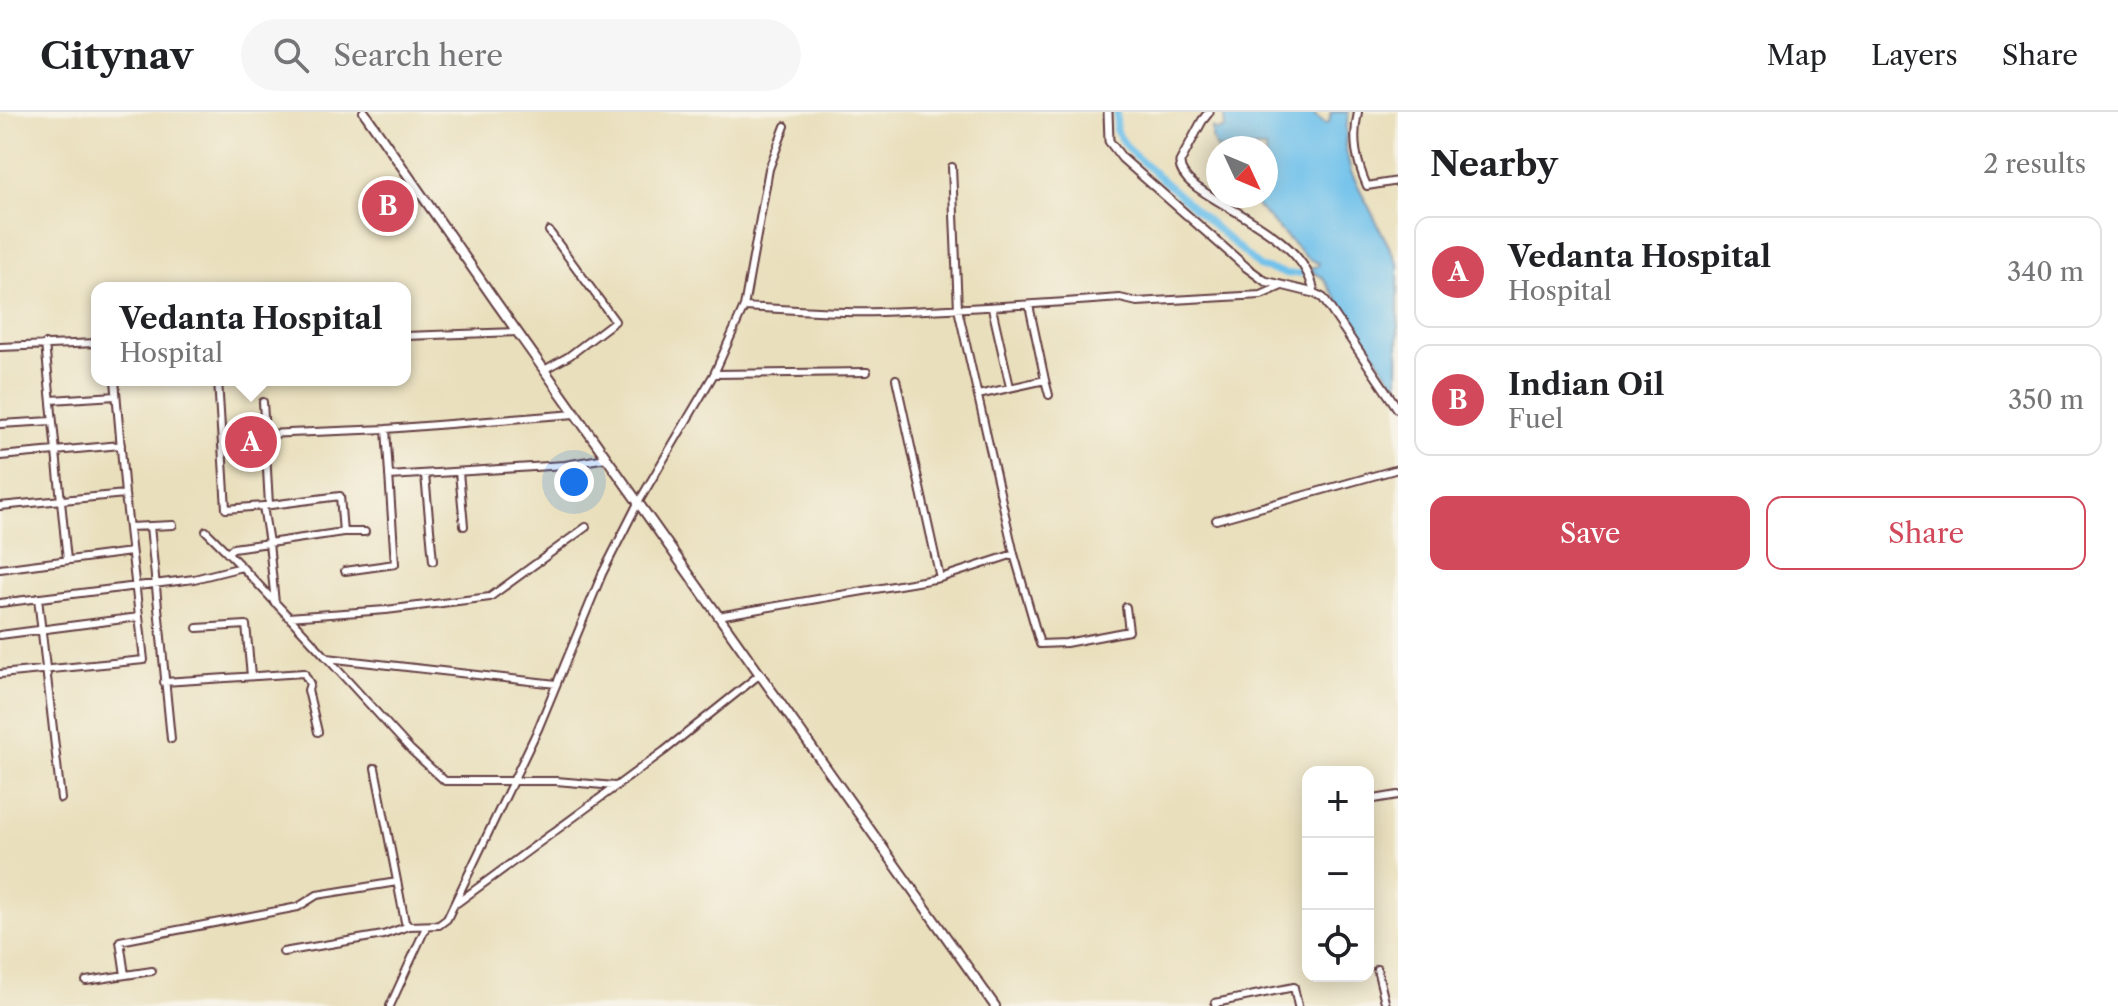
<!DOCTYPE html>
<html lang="en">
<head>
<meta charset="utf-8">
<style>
  :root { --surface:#fff; --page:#f6f6f6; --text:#202124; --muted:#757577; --line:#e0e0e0; --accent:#d1495b }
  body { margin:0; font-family:"Libre Caslon Text",serif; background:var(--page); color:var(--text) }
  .controls { position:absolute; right:24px; bottom:24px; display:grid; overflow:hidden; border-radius:16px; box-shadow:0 4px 20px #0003 }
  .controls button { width:72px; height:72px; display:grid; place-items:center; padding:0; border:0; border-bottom:2px solid var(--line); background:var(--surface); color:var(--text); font:40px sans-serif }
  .compass { position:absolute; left:1206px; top:24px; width:72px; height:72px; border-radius:50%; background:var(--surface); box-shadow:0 4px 20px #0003; rotate:134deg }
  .you { position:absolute; left:574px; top:370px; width:28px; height:28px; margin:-20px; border:6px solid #fff; border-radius:50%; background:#1a73e8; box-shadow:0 0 0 12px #1a73e833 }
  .badge { display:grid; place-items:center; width:52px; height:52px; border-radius:50%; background:var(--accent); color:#fff; font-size:26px; font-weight:700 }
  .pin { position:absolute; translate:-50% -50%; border:4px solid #fff; box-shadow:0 2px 8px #0006 }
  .popup { position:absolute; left:91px; top:170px; width:320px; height:104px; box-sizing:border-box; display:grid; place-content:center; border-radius:16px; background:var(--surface); filter:drop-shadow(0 2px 6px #0005); font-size:26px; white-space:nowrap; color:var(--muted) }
  .popup b { font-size:30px; color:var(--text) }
  .popup::after { content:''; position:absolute; left:50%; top:100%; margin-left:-16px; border:16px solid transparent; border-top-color:var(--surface) }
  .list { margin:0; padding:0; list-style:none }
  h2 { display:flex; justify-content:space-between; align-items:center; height:104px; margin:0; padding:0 32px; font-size:34px }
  h2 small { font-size:26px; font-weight:400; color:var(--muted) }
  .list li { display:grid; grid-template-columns:52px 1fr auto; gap:24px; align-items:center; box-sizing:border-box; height:112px; margin:0 16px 16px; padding:0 16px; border:2px solid var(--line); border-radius:16px }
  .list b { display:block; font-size:30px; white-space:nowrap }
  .list p { margin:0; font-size:26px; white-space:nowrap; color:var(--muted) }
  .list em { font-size:26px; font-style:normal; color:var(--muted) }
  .actions { display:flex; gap:16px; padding:24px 32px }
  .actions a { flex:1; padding:18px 0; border:2px solid var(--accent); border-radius:16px; text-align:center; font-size:28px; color:var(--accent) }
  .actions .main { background:var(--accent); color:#fff }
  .icon { flex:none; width:44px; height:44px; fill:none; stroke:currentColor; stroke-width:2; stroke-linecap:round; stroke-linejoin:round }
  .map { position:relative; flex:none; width:1398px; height:894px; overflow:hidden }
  header { display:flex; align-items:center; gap:48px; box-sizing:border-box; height:112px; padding:0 40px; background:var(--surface); border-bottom:2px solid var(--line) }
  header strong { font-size:38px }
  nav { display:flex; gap:44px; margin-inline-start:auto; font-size:28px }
  .search { width:560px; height:72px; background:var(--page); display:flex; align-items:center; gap:20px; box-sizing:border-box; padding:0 28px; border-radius:44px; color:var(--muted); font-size:30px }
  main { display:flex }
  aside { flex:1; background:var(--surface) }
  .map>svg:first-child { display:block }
  .water { fill:#6fc1eb; stroke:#5c708b; stroke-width:2 }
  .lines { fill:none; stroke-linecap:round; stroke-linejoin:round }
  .canal { stroke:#6fc1eb; stroke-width:7 }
  .minor-casing { stroke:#623c41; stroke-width:10 }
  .tertiary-casing { stroke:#623c41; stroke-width:11 }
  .secondary-casing { stroke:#623c41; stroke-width:12 }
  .minor { stroke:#fff; stroke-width:6 }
  .tertiary { stroke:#fff; stroke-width:7 }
  .secondary { stroke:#fff; stroke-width:8 }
</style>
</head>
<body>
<header>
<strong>Citynav</strong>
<div class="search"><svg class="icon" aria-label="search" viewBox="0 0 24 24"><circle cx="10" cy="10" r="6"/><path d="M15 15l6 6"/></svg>Search here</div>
<nav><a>Map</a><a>Layers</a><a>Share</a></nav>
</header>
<main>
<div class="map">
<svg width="1398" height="894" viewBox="0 0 1398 894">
  <rect width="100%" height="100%" fill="#f7f3e8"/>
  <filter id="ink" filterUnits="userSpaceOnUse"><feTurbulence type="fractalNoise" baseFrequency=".0125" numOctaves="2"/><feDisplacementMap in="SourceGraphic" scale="16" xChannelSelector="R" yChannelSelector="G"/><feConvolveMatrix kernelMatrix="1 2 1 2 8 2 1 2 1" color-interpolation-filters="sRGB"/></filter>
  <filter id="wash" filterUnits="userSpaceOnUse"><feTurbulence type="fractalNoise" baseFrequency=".006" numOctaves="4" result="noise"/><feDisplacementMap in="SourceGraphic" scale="32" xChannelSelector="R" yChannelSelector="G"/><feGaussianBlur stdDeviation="1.8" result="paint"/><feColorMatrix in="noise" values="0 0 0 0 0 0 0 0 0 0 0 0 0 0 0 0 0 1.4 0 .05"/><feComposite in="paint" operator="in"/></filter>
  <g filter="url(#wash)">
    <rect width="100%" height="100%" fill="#e9dfbc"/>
    <path class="water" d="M1232,0H1311L1326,12L1329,11L1331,0H1348L1345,34L1351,60L1398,152V276L1322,165L1313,160L1311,156L1318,154L1319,151L1308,147L1247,84H1266V36H1218V39L1212,27V16L1217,19L1225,16L1224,5Z"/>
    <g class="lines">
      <path class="canal" d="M1117,0L1116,19L1129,38L1260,155L1289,162L1302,161"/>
    </g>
  </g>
  <g filter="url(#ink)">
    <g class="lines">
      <defs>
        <path id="minor" d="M1358,0C1352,27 1356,49 1367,74L1398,69
          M952,55L958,197L1014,442L1040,532L1066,531L1129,519L1126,495
          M744,195C789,197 835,202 880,200C960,197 1040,192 1120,186L1137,190L1261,183L1282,174
          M992,196L1010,275
          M405,224L517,220
          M45,232L67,448
          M0,235L97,231
          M544,258L569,244L615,209L549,119
          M714,262L867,260
          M896,267L940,466
          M218,268L226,397L263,394
          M1045,268L1049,283
          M978,283L1045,268L1029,193
          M51,288L116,284
          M263,290L265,322L386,317L575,302
          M0,312L52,309
          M265,322L269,393
          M0,344L121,333
          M459,360L464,414
          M425,363L433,449
          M389,364L565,353L606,346
          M0,394L125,382
          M1216,408L1398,357
          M150,414L171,627
          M129,415L173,413
          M343,420H365
          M227,441L233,436L269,431L263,394L340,384L343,420L269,431L275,491
          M242,455L327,546
          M0,457L131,440
          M345,459L395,452L386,317
          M38,486L61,687
          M0,491L194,467L242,455L206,419
          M718,504L940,466L1014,442
          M288,505L386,498L490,485L586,415
          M197,516L246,513L251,564
          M0,523L139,505
          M0,562L144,548L125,382L115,268
          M164,570L304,561L310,572L308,578L318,620
          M556,572L327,546L411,638L445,669H556L615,674
          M375,656L405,810L409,814
          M1368,688L1398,683
          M457,791L664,639L759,563
          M283,840L383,823L409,814L439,813L447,807L538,617L602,462L638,391L714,262L744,195L769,57L785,14
          M1377,857L1386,894
          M125,863L120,829L298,795L317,783L397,770
          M86,869L152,859
          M390,894L426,815
          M1216,894L1215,891L1294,875L1298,894"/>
        <path id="tertiary" d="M1108,0L1109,29L1122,46L1246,155L1265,169L1314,181L1323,186L1398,297
          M1209,0L1202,9L1180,50C1177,87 1304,111 1314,181"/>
        <path id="secondary" d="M364,0L496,190L995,894"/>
      </defs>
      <use href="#minor" class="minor-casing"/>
      <use href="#tertiary" class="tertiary-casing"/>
      <use href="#secondary" class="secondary-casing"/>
      <use href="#minor" class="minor"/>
      <use href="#tertiary" class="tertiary"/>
      <use href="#secondary" class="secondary"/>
    </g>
  </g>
</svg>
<div class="controls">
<button>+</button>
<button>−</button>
<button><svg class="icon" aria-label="locate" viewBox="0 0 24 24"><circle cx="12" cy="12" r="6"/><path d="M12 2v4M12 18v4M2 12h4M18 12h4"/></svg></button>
</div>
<svg class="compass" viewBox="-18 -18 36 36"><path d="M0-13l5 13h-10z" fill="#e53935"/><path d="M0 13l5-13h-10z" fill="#757577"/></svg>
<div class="you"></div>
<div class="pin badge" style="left:251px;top:330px">A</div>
<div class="popup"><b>Vedanta Hospital</b>Hospital</div>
<div class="pin badge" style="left:388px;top:94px">B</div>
</div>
<aside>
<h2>Nearby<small>2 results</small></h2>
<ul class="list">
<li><span class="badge">A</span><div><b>Vedanta Hospital</b><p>Hospital</p></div><em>340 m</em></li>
<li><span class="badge">B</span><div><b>Indian Oil</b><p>Fuel</p></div><em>350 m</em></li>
</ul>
<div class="actions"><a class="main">Save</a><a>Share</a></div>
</aside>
</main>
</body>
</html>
